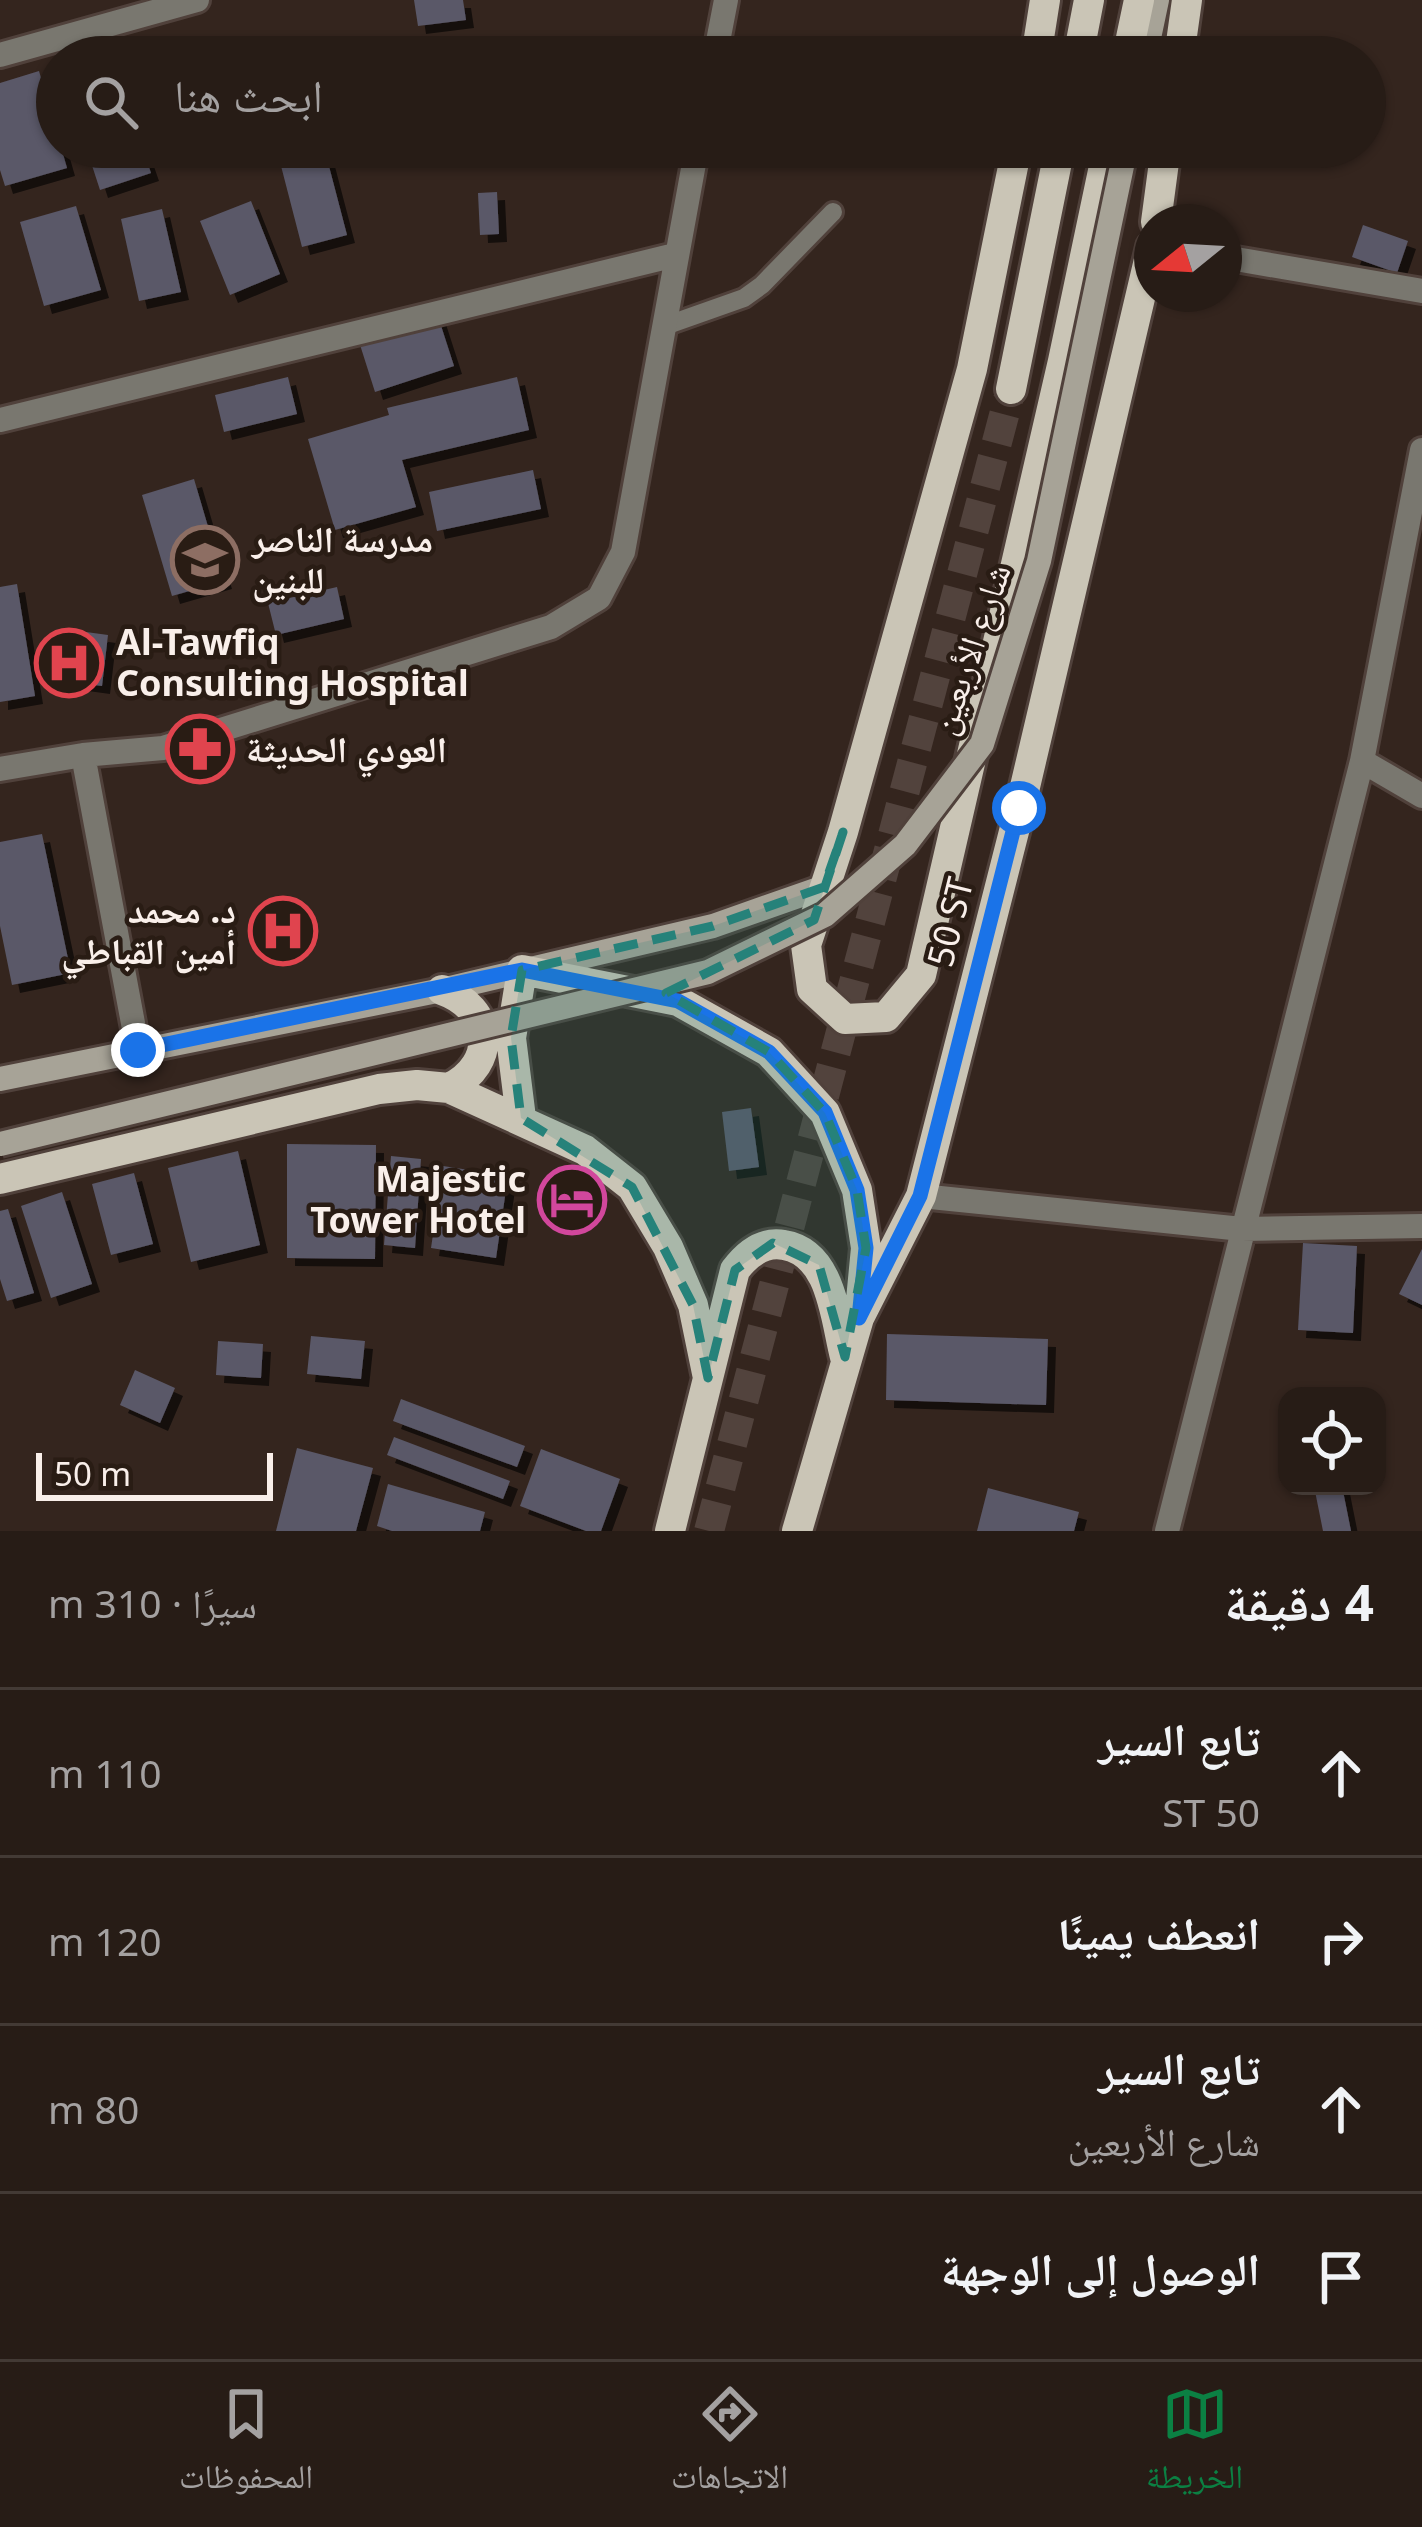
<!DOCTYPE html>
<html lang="ar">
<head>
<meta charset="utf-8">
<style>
  :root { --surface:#271c16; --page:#2f251f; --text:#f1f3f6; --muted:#a4a1a1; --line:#433a35; --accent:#0b8043 }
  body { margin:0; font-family:"Noto Sans","Noto Naskh Arabic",sans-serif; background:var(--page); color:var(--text); direction:rtl }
  .controls { position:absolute; right:36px; bottom:36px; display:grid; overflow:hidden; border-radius:24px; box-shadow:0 3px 9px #0004 }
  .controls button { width:108px; height:108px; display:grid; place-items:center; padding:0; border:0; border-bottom:3px solid var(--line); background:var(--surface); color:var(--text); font:60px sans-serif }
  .compass { position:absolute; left:1134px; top:204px; width:108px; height:108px; border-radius:50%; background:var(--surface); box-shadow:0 3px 9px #0004; rotate:252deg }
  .scale { position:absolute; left:36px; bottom:30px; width:237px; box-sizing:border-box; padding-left:12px; border:6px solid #f9efea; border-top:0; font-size:33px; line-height:42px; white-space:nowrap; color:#f9efea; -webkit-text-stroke:9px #291c14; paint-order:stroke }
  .stop { position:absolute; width:36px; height:36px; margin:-27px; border:9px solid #1a73e8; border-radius:50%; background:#fff }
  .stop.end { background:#1a73e8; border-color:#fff; box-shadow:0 3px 12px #0008 }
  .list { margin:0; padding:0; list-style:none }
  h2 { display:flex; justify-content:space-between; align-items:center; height:156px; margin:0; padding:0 48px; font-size:51px }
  h2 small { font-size:39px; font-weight:400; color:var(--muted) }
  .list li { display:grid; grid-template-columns:78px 1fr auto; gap:36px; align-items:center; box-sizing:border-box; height:168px; padding:0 48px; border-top:3px solid var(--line) }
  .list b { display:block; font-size:45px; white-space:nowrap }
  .list p { margin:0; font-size:39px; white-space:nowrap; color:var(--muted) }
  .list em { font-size:39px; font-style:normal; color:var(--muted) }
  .icon { flex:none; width:66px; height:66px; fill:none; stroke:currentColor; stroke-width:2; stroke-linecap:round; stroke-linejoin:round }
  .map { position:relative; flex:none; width:1422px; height:1531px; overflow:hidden; direction:ltr }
  .search { position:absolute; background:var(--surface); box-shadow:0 3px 9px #0004; left:36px; right:36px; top:36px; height:132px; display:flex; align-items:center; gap:30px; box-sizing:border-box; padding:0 42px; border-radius:66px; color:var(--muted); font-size:45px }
  .sheet { height:828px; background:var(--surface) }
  nav { display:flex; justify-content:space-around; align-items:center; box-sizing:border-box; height:168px; border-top:3px solid var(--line); background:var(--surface); font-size:33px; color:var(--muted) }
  nav a { display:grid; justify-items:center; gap:6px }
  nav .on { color:var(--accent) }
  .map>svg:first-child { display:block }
  .building { fill:#5a5868; filter:url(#shadow) }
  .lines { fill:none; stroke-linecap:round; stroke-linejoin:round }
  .primary-tunnel { stroke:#52433d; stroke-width:30; stroke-dasharray:30 15; stroke-linecap:butt }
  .lane-casing { stroke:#50413b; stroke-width:24 }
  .street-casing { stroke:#50413b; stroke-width:30 }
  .secondary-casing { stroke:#50413b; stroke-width:30 }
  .primary-casing { stroke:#50413b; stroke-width:36 }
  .lane { stroke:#79776f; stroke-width:18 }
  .street { stroke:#79776f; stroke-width:24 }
  .secondary { stroke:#a7a397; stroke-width:24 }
  .primary { stroke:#cac5b6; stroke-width:30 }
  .secondary-bridge-casing { stroke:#50413b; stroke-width:30; stroke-linecap:butt }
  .secondary-bridge { stroke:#a7a397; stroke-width:24 }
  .route { stroke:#1a73e8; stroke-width:15 }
  .marked { fill:#26827a; fill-opacity:0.2; stroke:#26827a; stroke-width:9; stroke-dasharray:24 15; stroke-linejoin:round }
  .labels { text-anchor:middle; stroke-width:9; stroke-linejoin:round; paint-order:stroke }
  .poi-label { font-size:36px; font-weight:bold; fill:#f9efea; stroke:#291c14; text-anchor:start }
  .street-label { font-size:36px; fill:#f9efea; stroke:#291c14 }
</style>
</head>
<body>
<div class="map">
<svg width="1422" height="1531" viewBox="0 0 1422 1531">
  <defs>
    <filter id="shadow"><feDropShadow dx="8" dy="8" stdDeviation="0" flood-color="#0009"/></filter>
  </defs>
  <rect width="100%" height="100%" fill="#34251e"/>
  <path class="building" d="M414,0H463L466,20L418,26Z
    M308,40L312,57H260L259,50Z
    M39,71L57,133V147H61L67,168L5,186L0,170V83Z
    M86,147H142L151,173L100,190Z
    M569,147H620L621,157L569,160Z
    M325,151L347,235L302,247L280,162Z
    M497,192L499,234L480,235L478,193Z
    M251,201L280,274L230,295L200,221Z
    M76,206L101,290L44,306L20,222Z
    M162,209L181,292L139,301L121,219Z
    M1363,225L1408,241L1397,273L1352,257Z
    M434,304L454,366L375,392L355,329Z
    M288,377L297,414L224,432L215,395Z
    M517,377L529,430L402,460L416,507L335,530L308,439L389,415L387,408Z
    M533,470L541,509L437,531L429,492Z
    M194,479L224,581L172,596L142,495Z
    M17,584L35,696L0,702V587Z
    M337,587L344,619L276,635L268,603Z
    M64,629L108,635L102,686L58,680Z
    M42,834L71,973L12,985L0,926V842Z
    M751,1108L759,1167L729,1171L722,1112Z
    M287,1144L376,1145L375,1259L287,1258Z
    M238,1151L260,1245L191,1262L168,1168Z
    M391,1156L421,1159L415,1248L384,1245Z
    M443,1166L508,1176L496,1258L431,1248Z
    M134,1173L153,1244L111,1255L92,1184Z
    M62,1192L92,1284L51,1298L21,1206Z
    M8,1209L34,1293L7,1301L0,1279V1211Z
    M1303,1243L1357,1246L1353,1333L1298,1330Z
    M1422,1249V1305L1399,1294Z
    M887,1334L1048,1339L1046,1405L886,1400Z
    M311,1336L365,1341L361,1379L307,1374Z
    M218,1341L263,1344L261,1378L216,1375Z
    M135,1370L175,1388L160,1423L120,1405Z
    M401,1399L525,1446L517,1467L393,1421Z
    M394,1437L510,1481L503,1499L387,1455Z
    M297,1448L373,1468L356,1531H276Z
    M541,1449L620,1479L601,1531H586L520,1506Z
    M388,1484L485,1512L480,1531H392L377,1526Z
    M1314,1486H1342L1351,1531H1323Z
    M988,1488L1079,1512L1074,1531H977Z"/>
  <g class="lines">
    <path class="primary-tunnel" d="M709,1531L1011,389"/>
    <defs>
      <path id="lane" d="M662,327L744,298L762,285L833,212"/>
      <path id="street" d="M0,55L197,0
        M715,57L726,0
        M1224,257L1422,291
        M0,420L675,255
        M83,755L138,1050
        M1362,761L1422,796
        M0,769L83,755L163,748L551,627L599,598L623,552L697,147
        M921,1196L1242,1229L1422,1226
        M1167,1531L1362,761L1422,450"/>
      <path id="secondary" d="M1145,57L1157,0
        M0,1079L442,990L713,926L824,887L829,874"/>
      <path id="primary" d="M1036,57L1045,0
        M1078,57L1089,0
        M1127,57L1139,0
        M1179,57L1187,0
        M1017,147L972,369L843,832L806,945L812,989L845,1019L886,1017L921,975L1063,361L1108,147
        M1156,222L1166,147
        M1011,389L1060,147
        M442,990C493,1008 499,1063 449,1088
        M521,1118L511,1038L522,970L678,1001L769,1052L825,1113L857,1190L866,1248L861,1300
        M0,1179L379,1089L417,1085L449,1088L585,1150L632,1187L668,1247L693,1305L708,1378
        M670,1531L735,1270C747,1254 763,1241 784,1245C832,1253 835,1318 845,1357
        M797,1531L859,1318L921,1196L1020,808L1152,247"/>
    </defs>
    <use href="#lane" class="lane-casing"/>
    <use href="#street" class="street-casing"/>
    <use href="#secondary" class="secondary-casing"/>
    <use href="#primary" class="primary-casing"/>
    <use href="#lane" class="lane"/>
    <use href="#street" class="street"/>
    <use href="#secondary" class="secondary"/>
    <use href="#primary" class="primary"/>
    <defs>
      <path id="secondary-bridge" d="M0,1144L708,972L825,915L905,845L982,744L1039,561L1126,147"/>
    </defs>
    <use href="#secondary-bridge" class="secondary-bridge-casing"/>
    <use href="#secondary-bridge" class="secondary-bridge"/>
  </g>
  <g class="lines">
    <path class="route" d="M138,1050L522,970L678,1001L769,1052L825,1112L857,1190L866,1248L859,1318L920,1196L1019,808"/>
  </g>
  <path class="marked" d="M843,832L814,920L666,993L769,1052L825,1113L857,1190L866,1248L845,1357L819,1265L773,1243L735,1270L708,1378L693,1305L632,1187L521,1118L511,1038L522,970L713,926L824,887Z"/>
  <defs>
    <symbol id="school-ring" viewBox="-11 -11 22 22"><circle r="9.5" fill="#291c14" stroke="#8d6e63" stroke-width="1.5"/><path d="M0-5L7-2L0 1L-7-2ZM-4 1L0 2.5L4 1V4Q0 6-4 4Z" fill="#8d6e63"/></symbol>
    <symbol id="hospital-ring" viewBox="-11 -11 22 22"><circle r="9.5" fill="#291c14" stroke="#e0444e" stroke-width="1.5"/><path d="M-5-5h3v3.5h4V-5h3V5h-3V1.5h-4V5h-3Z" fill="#e0444e"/></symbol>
    <symbol id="pharmacy-ring" viewBox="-11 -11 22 22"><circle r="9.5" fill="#291c14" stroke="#e0444e" stroke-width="1.5"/><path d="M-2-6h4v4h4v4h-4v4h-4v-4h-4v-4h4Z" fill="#e0444e"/></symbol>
    <symbol id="hotel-ring" viewBox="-11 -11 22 22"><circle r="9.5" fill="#291c14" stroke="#d1479c" stroke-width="1.5"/><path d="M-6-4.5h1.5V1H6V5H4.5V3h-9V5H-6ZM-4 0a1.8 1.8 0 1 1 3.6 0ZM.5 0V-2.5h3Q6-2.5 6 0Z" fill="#d1479c"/></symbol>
  </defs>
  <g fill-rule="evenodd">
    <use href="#school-ring" x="167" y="522" width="76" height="76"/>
    <use href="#hospital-ring" x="31" y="625" width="76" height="76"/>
    <use href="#pharmacy-ring" x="162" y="711" width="76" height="76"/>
    <use href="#hospital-ring" x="245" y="893" width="76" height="76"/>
    <use href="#hotel-ring" x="534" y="1162" width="76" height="76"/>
  </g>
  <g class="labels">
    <g class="poi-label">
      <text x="252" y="552">مدرسة الناصر<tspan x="252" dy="41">للبنين</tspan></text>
      <text x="116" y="655">Al-Tawfiq<tspan x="116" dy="41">Consulting Hospital</tspan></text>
      <text x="246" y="762">العودي الحديثة</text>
      <text x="236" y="923" text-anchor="end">د. محمد<tspan x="236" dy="41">أمين القباطي</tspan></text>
      <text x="526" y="1192" text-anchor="end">Majestic<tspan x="526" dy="41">Tower Hotel</tspan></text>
    </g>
    <g class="street-label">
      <text transform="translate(970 649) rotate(-71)" y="13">شارع الأربعين</text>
      <text transform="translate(950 922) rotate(-76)" y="13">50 ST</text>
    </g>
  </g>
</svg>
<div class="controls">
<button><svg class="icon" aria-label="locate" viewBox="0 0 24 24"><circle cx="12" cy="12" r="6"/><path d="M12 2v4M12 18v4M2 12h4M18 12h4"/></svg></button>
</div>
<svg class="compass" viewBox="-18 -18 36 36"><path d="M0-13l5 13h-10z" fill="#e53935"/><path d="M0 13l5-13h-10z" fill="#a4a1a1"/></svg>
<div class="scale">50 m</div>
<div class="stop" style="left:1019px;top:808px"></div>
<div class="stop end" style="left:138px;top:1050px"></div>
<div class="search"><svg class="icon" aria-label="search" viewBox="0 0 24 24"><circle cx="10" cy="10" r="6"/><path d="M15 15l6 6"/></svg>ابحث هنا</div>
</div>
<section class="sheet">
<h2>4 دقيقة<small>سيرًا · 310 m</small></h2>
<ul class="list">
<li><svg class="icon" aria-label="ahead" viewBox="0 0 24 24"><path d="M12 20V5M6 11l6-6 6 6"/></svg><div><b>تابع السير</b><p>50 ST</p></div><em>110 m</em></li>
<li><svg class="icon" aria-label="right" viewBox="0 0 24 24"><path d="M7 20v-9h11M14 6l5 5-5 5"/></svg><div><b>انعطف يمينًا</b></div><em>120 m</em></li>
<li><svg class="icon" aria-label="ahead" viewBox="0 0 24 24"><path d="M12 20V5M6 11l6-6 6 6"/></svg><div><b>تابع السير</b><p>شارع الأربعين</p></div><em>80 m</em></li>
<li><svg class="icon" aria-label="arrive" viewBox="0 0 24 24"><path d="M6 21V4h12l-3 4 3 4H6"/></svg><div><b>الوصول إلى الوجهة</b></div></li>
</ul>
</section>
<nav>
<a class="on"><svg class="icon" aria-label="map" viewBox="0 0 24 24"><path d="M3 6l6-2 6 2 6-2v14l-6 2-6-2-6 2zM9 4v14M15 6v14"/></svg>الخريطة</a>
<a><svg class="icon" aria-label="directions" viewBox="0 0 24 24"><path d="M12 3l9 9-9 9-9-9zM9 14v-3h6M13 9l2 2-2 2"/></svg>الاتجاهات</a>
<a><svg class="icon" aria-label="saved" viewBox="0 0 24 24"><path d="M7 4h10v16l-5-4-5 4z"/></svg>المحفوظات</a>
</nav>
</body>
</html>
